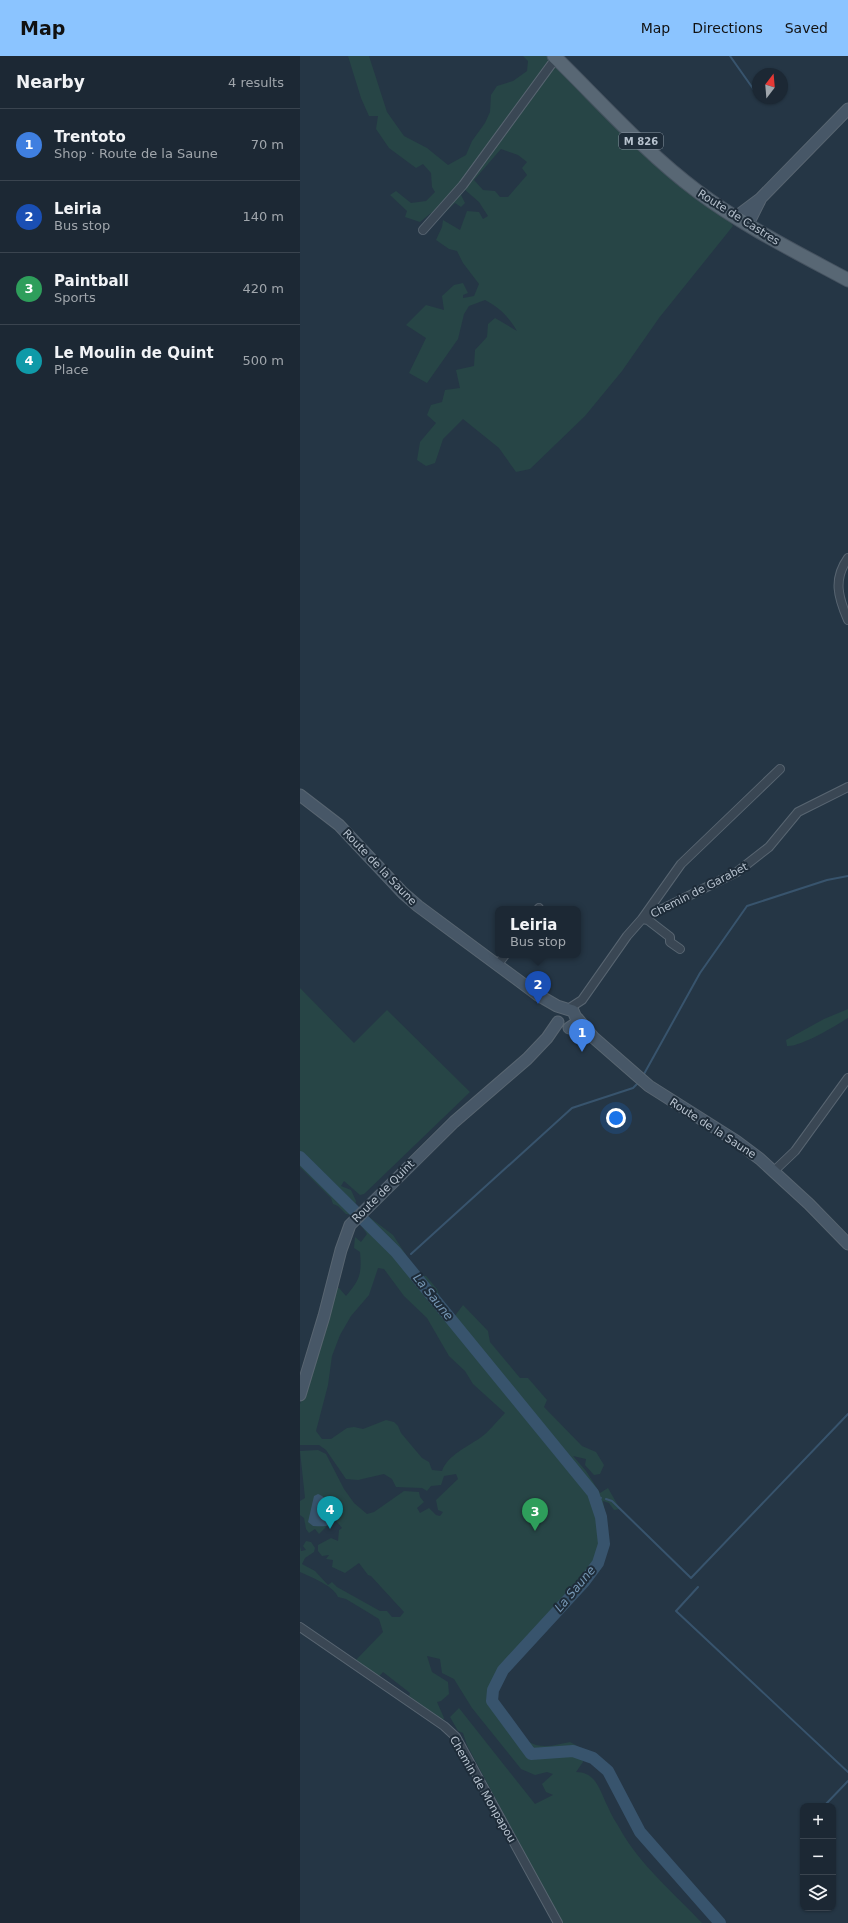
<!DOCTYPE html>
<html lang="en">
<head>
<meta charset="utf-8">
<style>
  :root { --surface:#1c2834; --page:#293440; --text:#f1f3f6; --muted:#a0a6ac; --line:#3a444f; --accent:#8bc4ff }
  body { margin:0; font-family:"DejaVu Sans",sans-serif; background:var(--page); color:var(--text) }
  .controls { position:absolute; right:12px; bottom:12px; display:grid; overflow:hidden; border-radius:8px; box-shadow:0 1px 3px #0004 }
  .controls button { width:36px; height:36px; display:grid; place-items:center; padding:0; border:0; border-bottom:1px solid var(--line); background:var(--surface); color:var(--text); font:20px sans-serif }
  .compass { position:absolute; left:452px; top:12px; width:36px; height:36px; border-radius:50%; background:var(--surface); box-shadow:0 1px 3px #0004; rotate:16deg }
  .you { position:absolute; left:316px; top:1062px; width:14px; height:14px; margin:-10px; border:3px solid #fff; border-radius:50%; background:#1a73e8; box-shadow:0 0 0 6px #1a73e833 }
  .badge { display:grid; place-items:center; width:26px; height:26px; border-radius:50%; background:var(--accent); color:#fff; font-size:13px; font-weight:700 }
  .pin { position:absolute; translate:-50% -33px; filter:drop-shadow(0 1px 2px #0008) }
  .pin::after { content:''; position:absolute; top:21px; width:14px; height:12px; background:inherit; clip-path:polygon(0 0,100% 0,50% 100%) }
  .popup { position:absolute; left:195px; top:850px; width:86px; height:52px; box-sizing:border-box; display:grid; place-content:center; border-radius:8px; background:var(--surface); filter:drop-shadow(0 1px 3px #0005); font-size:13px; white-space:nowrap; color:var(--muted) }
  .popup b { font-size:15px; color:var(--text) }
  .popup::after { content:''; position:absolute; left:50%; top:100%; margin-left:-8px; border:8px solid transparent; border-top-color:var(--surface) }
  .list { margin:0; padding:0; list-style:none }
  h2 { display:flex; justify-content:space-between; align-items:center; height:52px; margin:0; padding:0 16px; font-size:17px }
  h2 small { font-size:13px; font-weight:400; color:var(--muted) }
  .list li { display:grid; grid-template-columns:26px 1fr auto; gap:12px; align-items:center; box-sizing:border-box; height:72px; padding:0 16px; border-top:1px solid var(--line) }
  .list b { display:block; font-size:15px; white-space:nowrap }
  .list p { margin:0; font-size:13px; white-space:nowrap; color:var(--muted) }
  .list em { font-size:13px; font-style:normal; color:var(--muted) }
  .icon { flex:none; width:22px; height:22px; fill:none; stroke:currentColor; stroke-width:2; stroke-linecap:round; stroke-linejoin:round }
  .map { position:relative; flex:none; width:548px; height:1867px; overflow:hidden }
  header { display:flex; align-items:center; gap:24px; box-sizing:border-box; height:56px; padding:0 20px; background:var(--accent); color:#111 }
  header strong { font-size:19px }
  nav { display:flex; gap:22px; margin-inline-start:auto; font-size:14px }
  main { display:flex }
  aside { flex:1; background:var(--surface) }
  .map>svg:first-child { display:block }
  .green { fill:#274546; fill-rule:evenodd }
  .water { fill:#38546d }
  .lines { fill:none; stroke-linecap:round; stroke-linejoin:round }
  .stream { stroke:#38546d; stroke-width:2 }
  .river { stroke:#38546d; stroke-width:12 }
  .street-casing { stroke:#586571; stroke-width:10 }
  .secondary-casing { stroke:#586571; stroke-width:13 }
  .primary-casing { stroke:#465360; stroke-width:15 }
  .street { stroke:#3a4754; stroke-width:8 }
  .secondary { stroke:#475767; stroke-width:11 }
  .primary { stroke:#586774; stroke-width:13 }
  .labels { text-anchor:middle; stroke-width:4; stroke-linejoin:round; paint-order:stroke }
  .shield { fill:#1e2c39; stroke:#8995a1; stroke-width:1 }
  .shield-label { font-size:10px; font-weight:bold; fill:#b7c2ce }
  .street-label { font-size:11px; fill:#b7c2ce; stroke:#1e2c39 }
  .water-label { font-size:12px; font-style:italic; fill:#7596b3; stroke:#1e2c39 }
</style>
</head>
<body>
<header>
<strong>Map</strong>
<nav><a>Map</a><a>Directions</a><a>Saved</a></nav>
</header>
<main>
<aside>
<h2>Nearby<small>4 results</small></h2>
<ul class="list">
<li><span class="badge" style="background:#3f7fe0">1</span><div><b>Trentoto</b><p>Shop · Route de la Saune</p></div><em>70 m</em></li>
<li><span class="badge" style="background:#1a4fb4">2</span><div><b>Leiria</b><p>Bus stop</p></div><em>140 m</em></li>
<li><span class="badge" style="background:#2e9e5b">3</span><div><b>Paintball</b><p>Sports</p></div><em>420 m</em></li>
<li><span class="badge" style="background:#0f9aa8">4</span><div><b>Le Moulin de Quint</b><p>Place</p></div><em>500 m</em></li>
</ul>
</aside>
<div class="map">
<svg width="548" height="1867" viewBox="0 0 548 1867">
  <rect width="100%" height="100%" fill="#253645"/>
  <path class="green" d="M48,0H69L87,56L104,80L127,92L148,109L166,99L172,85L185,67L190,56L191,39L197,30L213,25L227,15L228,5L223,0H247L261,17L284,34L428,161L433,170L359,262L322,315L285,360L230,413L216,416L199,392L163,363L143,383L135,407L126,410L117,404L120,386L136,367L127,359L131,349L142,346L145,334L160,332L156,314L174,310L175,294L187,281L188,268L195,262L217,275C208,260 200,252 185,244L169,250L164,258L158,283L127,327L109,317L126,282L106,269L126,249L144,254L142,240L154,229L163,227L168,237L163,239V242L174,240L179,228L163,207L157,195L149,193L136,184L142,171L143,164L160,174L167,155L179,156L183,163L188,160L179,146L164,133L161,139L165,147L161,151L155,147L138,163L131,157L120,166L105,161L107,155L90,139L96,135L111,147L126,145L135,136L132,131L131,117L123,108L116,112L89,92L76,73L78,60H69L61,42ZM201,93L218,99L227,106L222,112L227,119L208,141H200L195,135L183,134L174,124Z
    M0,932L54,987L87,954L170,1036L64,1138L60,1139L44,1125L41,1130L51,1134L56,1145L54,1159L46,1158L38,1150L33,1148L31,1142L0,1111Z
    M548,953V962C535,970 501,991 487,990L486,984L524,963Z
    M68,1160L93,1179L120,1220H126L137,1233L142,1248L154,1261L163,1249L188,1275L190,1286L220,1322H228L247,1344L244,1351L282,1390L296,1396L304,1409L300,1418L294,1419L285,1409L286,1403L273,1400L286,1415L300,1437L308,1432L320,1453L314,1454L309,1447L303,1445C306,1463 311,1482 304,1500C298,1517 283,1530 271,1543C243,1573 212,1602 195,1639C199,1652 221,1686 236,1689C248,1692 259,1688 270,1686L281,1692L283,1706L276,1716C297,1716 300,1736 308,1751C311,1759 316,1766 320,1773C340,1809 374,1837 402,1867H262L167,1689L163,1677L158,1675L150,1661L159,1652L235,1748L253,1739L246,1736L242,1728L253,1718L247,1716L235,1719L221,1713L172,1652L154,1623L142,1617L140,1603L127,1600L132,1616L148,1626L149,1638L141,1645L137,1646L144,1662L143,1664L109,1640L110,1637L83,1616L77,1623L54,1606L83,1576L79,1563L46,1543L38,1541C34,1530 11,1521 0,1516V1490L1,1495L6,1494L3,1490L6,1485L11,1486L15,1492L14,1496L5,1502L2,1508L15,1515L28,1529L32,1526L37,1531L80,1555H87L92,1561H100L104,1556L71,1520L68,1519L59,1507L45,1517L32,1511L33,1504L26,1503L29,1499L22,1500L18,1495V1489L31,1482L38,1485L39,1474L42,1472L37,1466V1463L33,1466C35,1457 34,1453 29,1446L13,1470L28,1469L19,1478L15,1473L9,1477L6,1473L4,1462L0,1459V1445L5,1442L0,1395L18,1394L26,1398L44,1433L54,1447L67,1458L74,1456L104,1435L119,1436L120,1441L124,1446L117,1452L120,1457L129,1452L136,1459L140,1460L143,1456L138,1454L136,1444L158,1423L156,1418L144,1420L141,1429L131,1430L127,1435L122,1432L96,1431L92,1423L84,1418L58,1424L46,1423L26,1394L19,1389H0V1348L23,1282L22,1274L35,1232H39L46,1240C60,1224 62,1217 60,1196L54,1192L55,1181L61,1186L67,1178L59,1166ZM78,1212L84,1213L104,1240L127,1262L149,1300L165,1315L173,1328L205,1357C197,1365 189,1376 180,1382C167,1391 148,1399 142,1415L132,1414L129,1406L122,1402L101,1377L98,1370L94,1366L86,1364L63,1373L54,1371L47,1372L31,1383H22L16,1375L28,1329L32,1300L40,1279L51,1260L69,1239Z"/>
  <path class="water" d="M18,1438C27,1441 44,1461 29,1469C25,1471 18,1470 13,1470L8,1466L14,1440Z"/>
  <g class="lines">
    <path class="stream" d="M430,0L454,34
      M344,1018L400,917L447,850L527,824L548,820
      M111,1198L272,1052L333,1032L337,1028
      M104,1205L106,1203
      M295,1440L301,1442
      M306,1443L312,1445L391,1522
      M391,1522L548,1358
      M398,1531L376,1555L548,1716
      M524,1750L548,1725
      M501,1773L503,1772"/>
    <path class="river" d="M0,1101L96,1196L293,1437L301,1461L304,1488L298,1507L284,1526L203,1614L193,1634L192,1645L231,1698L273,1695L293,1702L308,1715L340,1776L420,1867"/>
    <defs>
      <path id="street" d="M123,174L163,129L256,2
        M548,502C533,523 538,541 548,564
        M238,853L239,852
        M380,893L370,886V881L348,864L342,863L381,808L480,713
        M198,908L205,899
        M268,953L282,944L327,880L342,863L437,816L469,791L498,756L548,731
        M474,1115L495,1095L548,1022
        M0,1571L144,1670L156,1681L258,1867"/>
      <path id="secondary" d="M436,161L460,143L548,53
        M448,168L460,144
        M0,739L39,769L103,837L118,850L238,939L257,950L273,955L277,964L275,968L269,972
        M277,962L294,982L349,1030L436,1085L460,1103L509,1148L548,1188
        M0,1339L24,1260L41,1194L50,1169L154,1066L227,1003L247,982L258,966"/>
      <path id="primary" d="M254,0C299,44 347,98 397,135C442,169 498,197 548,224"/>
    </defs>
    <use href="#street" class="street-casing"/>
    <use href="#secondary" class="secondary-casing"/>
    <use href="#primary" class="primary-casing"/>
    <use href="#street" class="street"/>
    <use href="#secondary" class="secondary"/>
    <use href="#primary" class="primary"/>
  </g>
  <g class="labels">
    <rect class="shield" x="319" y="77" width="44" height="16" rx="3"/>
    <g class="shield-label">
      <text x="341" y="89">M 826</text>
    </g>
    <g class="street-label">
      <text transform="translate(439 161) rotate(32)" y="4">Route de Castres</text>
      <text transform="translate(80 811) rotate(46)" y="4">Route de la Saune</text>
      <text transform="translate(399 834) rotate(-27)" y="4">Chemin de Garabet</text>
      <text transform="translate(413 1072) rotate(33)" y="4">Route de la Saune</text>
      <text transform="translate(83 1135) rotate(-45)" y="4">Route de Quint</text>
      <text transform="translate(183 1733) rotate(60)" y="4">Chemin de Monpapou</text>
    </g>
    <g class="water-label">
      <text transform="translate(133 1241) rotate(51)" y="4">La Saune</text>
      <text transform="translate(275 1533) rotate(-50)" y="4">La Saune</text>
    </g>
  </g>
</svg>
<div class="controls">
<button>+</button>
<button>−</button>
<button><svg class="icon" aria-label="layers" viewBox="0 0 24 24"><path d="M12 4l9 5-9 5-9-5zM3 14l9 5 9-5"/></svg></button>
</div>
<svg class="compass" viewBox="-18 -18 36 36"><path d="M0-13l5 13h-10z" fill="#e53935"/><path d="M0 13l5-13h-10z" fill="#a0a6ac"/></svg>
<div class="you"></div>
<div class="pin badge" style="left:282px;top:996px;background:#3f7fe0">1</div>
<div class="pin badge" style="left:238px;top:948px;background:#1a4fb4">2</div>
<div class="popup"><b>Leiria</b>Bus stop</div>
<div class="pin badge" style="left:235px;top:1475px;background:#2e9e5b">3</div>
<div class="pin badge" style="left:30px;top:1473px;background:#0f9aa8">4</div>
</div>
</main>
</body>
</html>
